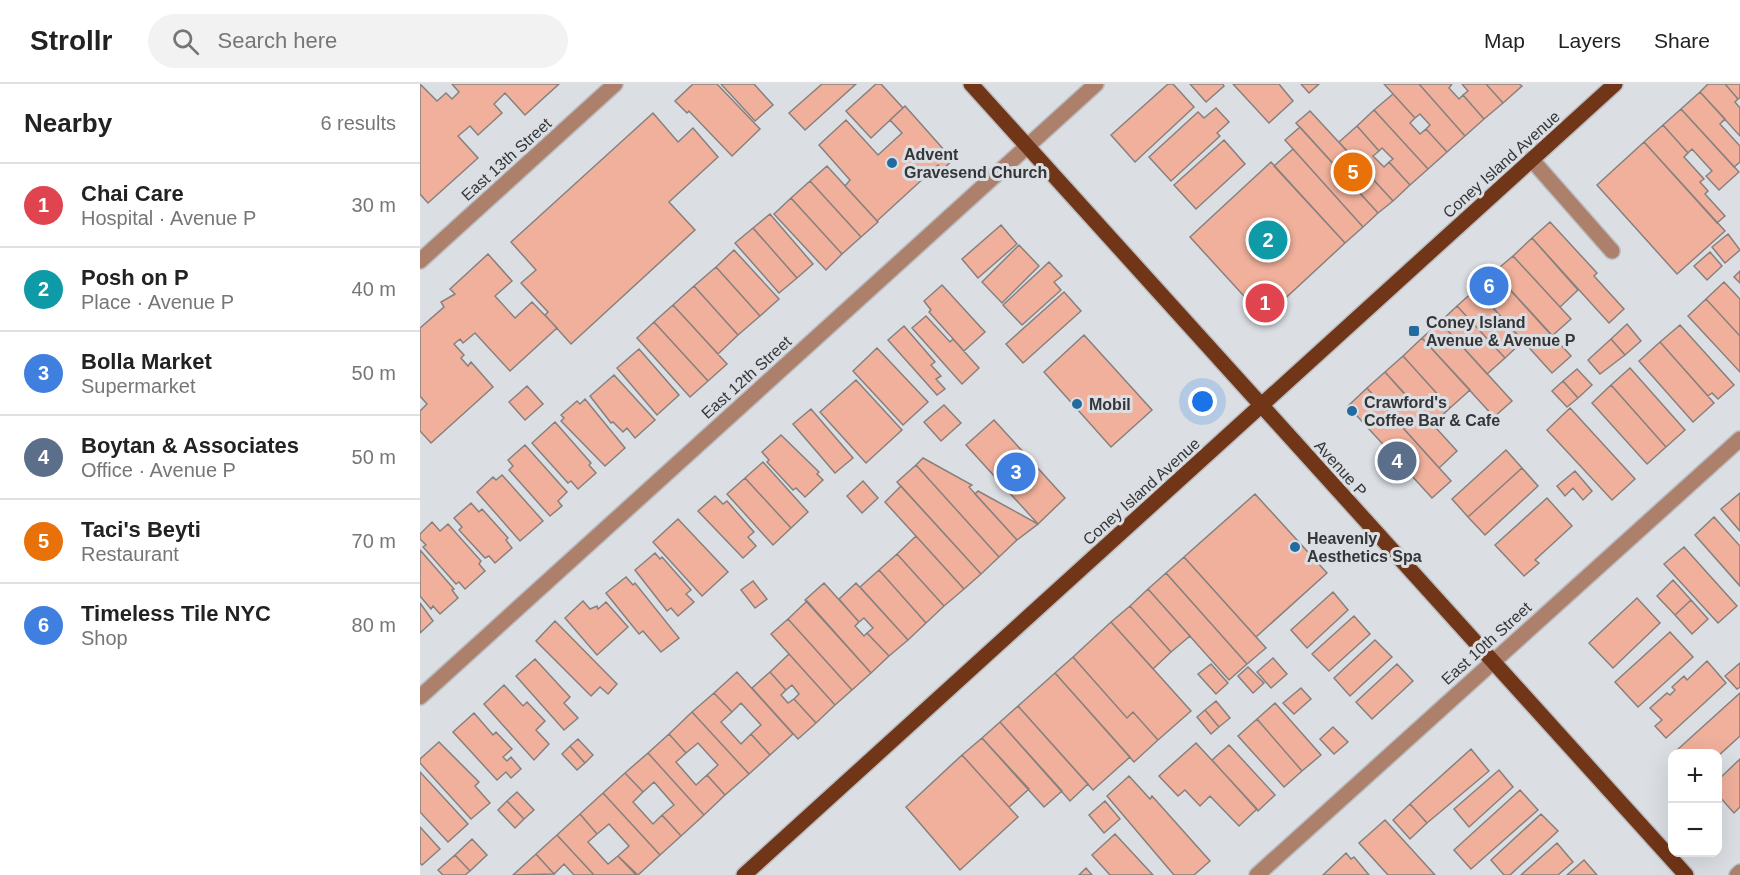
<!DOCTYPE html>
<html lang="en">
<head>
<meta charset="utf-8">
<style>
  :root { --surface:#fff; --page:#f2f2f2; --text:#222; --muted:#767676; --line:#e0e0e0; --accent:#1a73e8 }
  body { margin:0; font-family:Arial,sans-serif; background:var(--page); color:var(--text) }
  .controls { position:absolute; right:18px; bottom:18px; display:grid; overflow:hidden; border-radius:12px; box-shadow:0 6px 24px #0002 }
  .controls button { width:54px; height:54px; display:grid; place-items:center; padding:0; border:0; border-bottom:2px solid var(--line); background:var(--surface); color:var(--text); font:30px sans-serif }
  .you { position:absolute; left:783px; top:318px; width:21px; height:21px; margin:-15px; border:4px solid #fff; border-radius:50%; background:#1a73e8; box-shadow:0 0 0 9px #1a73e833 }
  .badge { display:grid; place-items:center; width:39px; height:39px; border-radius:50%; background:var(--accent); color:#fff; font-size:20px; font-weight:700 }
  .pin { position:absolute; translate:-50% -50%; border:3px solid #fff; box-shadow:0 2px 6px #0006 }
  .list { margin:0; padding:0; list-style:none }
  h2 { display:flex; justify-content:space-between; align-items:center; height:78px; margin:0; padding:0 24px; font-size:26px }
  h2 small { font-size:20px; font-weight:400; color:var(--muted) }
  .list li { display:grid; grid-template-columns:39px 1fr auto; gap:18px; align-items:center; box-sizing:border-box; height:84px; padding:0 24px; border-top:2px solid var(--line) }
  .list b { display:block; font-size:22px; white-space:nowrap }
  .list p { margin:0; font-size:20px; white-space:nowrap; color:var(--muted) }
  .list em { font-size:20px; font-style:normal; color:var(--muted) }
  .icon { flex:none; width:33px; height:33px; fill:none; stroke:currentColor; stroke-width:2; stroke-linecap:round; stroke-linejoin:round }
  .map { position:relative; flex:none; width:1320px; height:791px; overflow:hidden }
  header { display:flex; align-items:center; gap:36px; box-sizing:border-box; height:84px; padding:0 30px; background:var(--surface); border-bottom:2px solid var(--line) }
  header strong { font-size:28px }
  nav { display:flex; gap:33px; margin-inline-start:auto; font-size:21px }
  .search { width:420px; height:54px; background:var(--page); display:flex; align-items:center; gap:15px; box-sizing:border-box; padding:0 21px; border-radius:33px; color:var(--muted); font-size:22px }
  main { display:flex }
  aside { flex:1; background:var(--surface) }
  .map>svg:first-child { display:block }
  .building { fill:#f0b09b; stroke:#87807e; stroke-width:1.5 }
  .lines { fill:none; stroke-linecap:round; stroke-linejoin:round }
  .minor-casing { stroke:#babdc2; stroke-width:18 }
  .major-casing { stroke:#babdc2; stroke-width:18 }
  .minor { stroke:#ad806c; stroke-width:15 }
  .major { stroke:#713517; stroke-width:15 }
  .poi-dot { fill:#236b9f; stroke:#dbdfe4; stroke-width:2 }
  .labels { text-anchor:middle; stroke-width:6; stroke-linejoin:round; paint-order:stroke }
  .poi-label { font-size:16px; font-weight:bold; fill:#353638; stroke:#dbdfe4; text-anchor:start }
  .street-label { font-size:16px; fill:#353638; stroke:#dbdfe4 }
</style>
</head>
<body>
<header>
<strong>Strollr</strong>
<div class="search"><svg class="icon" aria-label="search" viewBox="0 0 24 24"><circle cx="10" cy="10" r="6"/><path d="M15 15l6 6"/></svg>Search here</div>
<nav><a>Map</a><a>Layers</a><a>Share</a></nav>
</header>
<main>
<aside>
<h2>Nearby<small>6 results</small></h2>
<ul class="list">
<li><span class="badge" style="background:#e0444e">1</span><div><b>Chai Care</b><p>Hospital · Avenue P</p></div><em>30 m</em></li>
<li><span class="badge" style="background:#0f9aa8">2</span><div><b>Posh on P</b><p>Place · Avenue P</p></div><em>40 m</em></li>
<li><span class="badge" style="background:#3f7fe0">3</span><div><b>Bolla Market</b><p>Supermarket</p></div><em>50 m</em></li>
<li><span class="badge" style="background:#5c6f8a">4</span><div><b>Boytan &amp; Associates</b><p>Office · Avenue P</p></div><em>50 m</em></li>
<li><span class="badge" style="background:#e8710a">5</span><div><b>Taci's Beyti</b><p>Restaurant</p></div><em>70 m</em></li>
<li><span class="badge" style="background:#3f7fe0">6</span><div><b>Timeless Tile NYC</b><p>Shop</p></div><em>80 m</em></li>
</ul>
</aside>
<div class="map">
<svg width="1320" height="791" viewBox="0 0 1320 791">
  <rect width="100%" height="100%" fill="#dbdfe4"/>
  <path class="building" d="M0,0L17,17L26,9L32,15L39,8L32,0H139L105,31L85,9L74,20L82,29L58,51L50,42L38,52L58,74L8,119L0,110Z
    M273,0H297L340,45L312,72L269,27L267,29L255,17Z
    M301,0H334L353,21L335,37Z
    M402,0H436L385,46L369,29Z
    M456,0H461L483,24L451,54L426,27Z
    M748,0H753L774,23L715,78L691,51Z
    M770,0H803L804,2L786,18Z
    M813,0H859L873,17L849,39Z
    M881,0H899L889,9Z
    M964,0H999L1045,52L1027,68L1006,45L1010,41L1000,30L995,34Z
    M999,0H1032L1029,4L1039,15L1043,11L1064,35L1045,52Z
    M1042,0H1066L1083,19L1064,35L1043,11L1048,7Z
    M1066,0H1099L1102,2L1083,19Z
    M1288,0H1305L1318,15L1315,18L1320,24V52L1280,8Z
    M1305,0H1320V14L1318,15Z
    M1280,8L1305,35L1300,40L1320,62V78L1314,83L1261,25Z
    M973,10L995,34L990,39L1000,50L1006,45L1027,68L1008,85L954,26Z
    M485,22L533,76L522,86L518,81L457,137L425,102L430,96L399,61L426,36L458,71L482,49L470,36Z
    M796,24L809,38L797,49L800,52L751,97L729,73L778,28L784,34Z
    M1261,25L1319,88L1299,106L1286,92L1292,87L1272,65L1268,69L1243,41Z
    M954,26L1008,85L990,101L969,78L973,75L962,64L959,67L937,42Z
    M890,27L973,117L958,129L876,39Z
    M233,29L258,58L273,44L298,73L249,118L275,146L151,260L125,231L128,228L101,199L116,186L91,158Z
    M1243,41L1268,69L1264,73L1284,95L1280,98L1288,107L1285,110L1305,132L1297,139L1224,58Z
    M937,42L959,67L953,72L964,83L969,78L990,101L973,117L919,58Z
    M880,43L958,129L943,143L865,56Z
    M804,56L825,80L776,125L754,101Z
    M1224,58L1305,147L1257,190L1177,101Z
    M873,65L943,143L925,159L854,82Z
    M851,78L925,159L844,234L770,153Z
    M407,82L458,138L441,153L390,97Z
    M390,97L441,153L422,170L371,114Z
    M371,114L422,170L406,186L354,130Z
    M350,130L393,180L377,194L333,144Z
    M1130,138L1177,189L1174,192L1204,225L1189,239L1112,154Z
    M581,141L597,160L558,194L542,175Z
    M333,144L377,194L359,209L315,159Z
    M1308,150L1320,166L1305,179L1292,163Z
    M1112,154L1158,206L1140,223L1093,172Z
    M599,161L619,182L582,219L562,198Z
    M314,166L359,215L340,232L296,183Z
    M1290,168L1302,182L1287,196L1274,182Z
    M68,170L92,197L75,212L95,234L112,218L137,244L90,287L55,249L43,259L40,255L34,260L44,271L41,274L48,282L51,278L73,303L11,359L0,347V327L7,320L0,312V244L24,223L21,218L35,210L30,205Z
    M1093,172L1151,235L1132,252L1074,188Z
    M629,178L642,192L634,198L641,206L602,241L583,221Z
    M296,183L340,232L318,251L274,202Z
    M1320,187V199L1314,193Z
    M1074,188L1151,272L1132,289L1056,205Z
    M1304,198L1320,215V252L1286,215Z
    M522,201L565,248L544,267L509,228L511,226L504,217Z
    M274,202L318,251L298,270L253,221Z
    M1056,205L1103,257L1085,274L1037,222Z
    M644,208L661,227L603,279L586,260Z
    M1286,215L1320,252V288L1268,232Z
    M253,221L307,280L288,297L234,238Z
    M1037,222L1085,274L1067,290L1020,238Z
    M506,232L530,258L533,255L559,284L542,300L492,244Z
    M234,238L288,297L270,313L217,254Z
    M1020,238L1092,317L1074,333L1002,254Z
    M1207,240L1221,257L1205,271L1191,255Z
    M1260,241L1314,301L1298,315L1292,309L1288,312L1240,258Z
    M484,242L515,278L511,281L521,292L516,295L525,305L517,311L468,256Z
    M664,251L732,326L691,363L624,288Z
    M1002,254L1050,306L1030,324L983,272Z
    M1191,255L1205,271L1180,290L1168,276Z
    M1240,258L1294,319L1273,338L1219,277Z
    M457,264L508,318L483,341L433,287Z
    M219,265L259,311L237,331L197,284Z
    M983,272L1030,324L1012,341L965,288Z
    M1210,284L1265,346L1246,363L1191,301Z
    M1157,285L1172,301L1158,314L1143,297Z
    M965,288L1037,367L1019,384L947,304Z
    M194,291L235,336L215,354L207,344L203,348L193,338L191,339L170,312Z
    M436,296L482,346L446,379L400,328Z
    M1143,297L1158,314L1147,323L1132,307Z
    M1191,301L1246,363L1227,380L1172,319Z
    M107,302L123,320L105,336L89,318Z
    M947,304L1031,397L1012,414L928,322Z
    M165,315L205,364L185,382L141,337L144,334L141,331L157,317L160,320Z
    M524,321L541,339L521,357L504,338Z
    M1150,324L1215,395L1192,416L1127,346Z
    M391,325L433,374L415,389L373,340Z
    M574,336L645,414L618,440L546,361Z
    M135,338L171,379L169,381L176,389L158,405L151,397L148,399L112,359Z
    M361,351L399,388L397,390L403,396L385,413L376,404L373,406L347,378L349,376L342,368Z
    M105,361L147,408L138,417L142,422L130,432L89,386L93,382L88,376Z
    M1086,366L1102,384L1048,433L1032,415Z
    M503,374L552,401L549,403L597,456L579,473L496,381Z
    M343,378L388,428L371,444L325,394Z
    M496,381L579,473L561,490L477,398Z
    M1102,384L1118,402L1065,451L1048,433Z
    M1155,387L1172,407L1163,416L1153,404L1145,412L1137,402Z
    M82,391L123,437L100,457L57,408L73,393L76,396Z
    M325,394L371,444L353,461L307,410Z
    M443,397L458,414L442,429L427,412Z
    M481,402L561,490L544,505L465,418Z
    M558,407L618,440L597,456L555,410Z
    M1320,409V447L1301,425Z
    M835,410L907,489L836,553L764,473Z
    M295,412L303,420L307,417L334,448L328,453L336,462L323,474L278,427Z
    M1127,414L1152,442L1115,476L1119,479L1104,492L1075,461Z
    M51,419L59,428L62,425L88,454L86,456L92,464L75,479L69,472L65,474L39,446L42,443L34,434Z
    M1294,433L1320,462V502L1275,451Z
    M258,435L308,488L282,512L233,458Z
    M12,438L20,447L28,440L61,477L59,480L65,487L45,505L39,498L36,500L3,463L6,461L0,455V450Z
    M496,452L544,505L524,522L477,470Z
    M1264,463L1317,522L1298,539L1244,480Z
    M0,466L34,505L32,506L38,514L20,530L13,522L11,525L0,512Z
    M235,469L240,475L242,473L271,506L266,510L274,518L258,532L251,524L247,527L215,486Z
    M477,470L524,522L506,539L459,486Z
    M764,473L846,564L827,580L746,489Z
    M459,486L506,539L488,556L440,503Z
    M746,489L827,580L809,596L728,505Z
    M206,493L213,501L215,499L259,554L241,568L223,547L219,550L186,509Z
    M1253,496L1271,516L1255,531L1237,512Z
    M333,497L347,515L335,524L321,506Z
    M404,499L439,538L435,542L444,552L447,549L469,572L451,589L385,516Z
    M436,499L488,556L469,572L447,549L453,544L444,534L439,538L419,515Z
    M728,505L770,552L751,568L710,522Z
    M913,508L928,526L887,564L871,546Z
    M1217,514L1240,539L1193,584L1169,559Z
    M1271,516L1288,535L1272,550L1255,531Z
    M163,517L170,525L177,522L178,525L186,518L208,543L177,571L145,534Z
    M387,517L451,589L432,606L368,535Z
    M0,519L13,537L0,549Z
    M710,522L751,568L733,585L691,538Z
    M934,532L950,550L909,587L892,570Z
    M368,535L432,606L415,621L351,550Z
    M135,537L197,600L188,610L180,603L171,612L116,557Z
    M691,538L771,627L738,656L713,628L707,634L653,573Z
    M1250,548L1273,573L1218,623L1195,598Z
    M955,556L972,573L930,612L914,594Z
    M369,570L415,621L396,639L374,615L379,610L372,601L366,606L350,588Z
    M653,573L707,634L713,628L738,656L714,678L635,589Z
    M853,574L867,590L851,604L837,588Z
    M115,575L150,613L144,619L158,634L144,646L96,592Z
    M1287,577L1306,599L1246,654L1235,642L1242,636L1230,624L1247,609L1250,611L1255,606L1252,603L1264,592L1267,596Z
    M1320,579V603L1317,605L1305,592Z
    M791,580L808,599L796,610L778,590Z
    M977,580L993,597L952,635L936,618Z
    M828,583L844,599L833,609L818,592Z
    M317,588L373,650L350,671L331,650L341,641L321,619L312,628L294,609Z
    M350,588L366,606L361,611L368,619L374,615L396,639L378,655L332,604Z
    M635,589L710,673L673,706L598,622Z
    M84,601L103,622L107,618L125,637L116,646L129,660L114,676L64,620Z
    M881,604L891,615L874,630L863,619Z
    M294,609L312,628L301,638L321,660L331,650L350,671L329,690L272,628Z
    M1320,609V652L1298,672V670H1260L1257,666Z
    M796,617L810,634L799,643L785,626Z
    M855,619L901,671L882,687L837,635Z
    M598,622L668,700L650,717L580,638Z
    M785,626L799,643L791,650L777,633Z
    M272,628L329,690L305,711L287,691L298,681L278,659L266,669L249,650Z
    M54,629L73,651L76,648L92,665L83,673L87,677L91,673L101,685L91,694L86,688L77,696L33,648Z
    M837,635L882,687L864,703L818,652Z
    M580,638L642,707L624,723L562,654Z
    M913,643L928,658L914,670L900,655Z
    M249,650L266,669L256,678L276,701L287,691L305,711L284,731L228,669Z
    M562,654L609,705L589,723L542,671Z
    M158,655L173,671L165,679L150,662Z
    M19,658L59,698L55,702L70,719L51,735L0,679V675Z
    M776,659L837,725L819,742L790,712L780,722L765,706L758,712L739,692Z
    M809,661L855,711L838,727L792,676Z
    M150,662L165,679L157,686L142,670Z
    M1051,665L1069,687L1007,739L990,720Z
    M228,669L284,731L261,752L242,731L254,721L234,698L223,708L205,689Z
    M542,671L598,733L540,786L486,723Z
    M1320,675V723L1314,729L1298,711V696Z
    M1079,686L1093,703L1049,743L1034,725Z
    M0,688L48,740L28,758L0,728Z
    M205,689L223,708L213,718L233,740L242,731L261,752L240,771L183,709Z
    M709,692L730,715L732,712L790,777L774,791H754L687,712Z
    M1100,706L1118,726L1051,785L1034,766Z
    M97,708L114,726L104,735L87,717Z
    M183,709L240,771L218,791L198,772L209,762L189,740L177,750L160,730Z
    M87,717L104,735L95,744L78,726Z
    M685,717L700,735L684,749L669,731Z
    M990,720L1007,739L990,755L973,736Z
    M160,730L177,750L168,758L188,780L198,772L216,791H174L137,751Z
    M1121,730L1138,747L1090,791H1084L1071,776Z
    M965,736L1015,791H968L939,759Z
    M0,743L20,765L2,781L0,779Z
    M695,750L733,791H690L672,771Z
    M137,751L174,791H154L144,780L134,790L116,770Z
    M52,755L67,771L50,787L35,771Z
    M1137,759L1153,778L1138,791H1101Z
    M926,769L931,775L934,773L949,791H903Z
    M116,770L134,790L93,791Z
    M35,771L50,787L45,791H23L18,786Z
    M1164,776L1177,791H1147Z
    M666,784L672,791H659Z"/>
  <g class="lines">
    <defs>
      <path id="minor" d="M1112,76L1192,167
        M0,177L195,0
        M0,613L676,0
        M837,791L1320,355
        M1317,791L1320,788"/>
      <path id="major" d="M551,0L1266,791
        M324,791L1195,0"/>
    </defs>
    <use href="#minor" class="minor-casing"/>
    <use href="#major" class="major-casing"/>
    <use href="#minor" class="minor"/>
    <use href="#major" class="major"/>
  </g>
  <g class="poi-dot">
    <circle cx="472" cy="79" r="6"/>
    <rect x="988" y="241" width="12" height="12" rx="3"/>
    <circle cx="657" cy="320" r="6"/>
    <circle cx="932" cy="327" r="6"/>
    <circle cx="875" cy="463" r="6"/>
  </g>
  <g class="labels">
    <g class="poi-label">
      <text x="484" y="76">Advent<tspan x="484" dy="18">Gravesend Church</tspan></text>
      <text x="1006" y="244">Coney Island<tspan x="1006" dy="18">Avenue &amp; Avenue P</tspan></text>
      <text x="944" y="324">Crawford's<tspan x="944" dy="18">Coffee Bar &amp; Cafe</tspan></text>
      <text x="669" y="326">Mobil</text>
      <text x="887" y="460">Heavenly<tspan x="887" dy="18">Aesthetics Spa</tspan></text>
    </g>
    <g class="street-label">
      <text transform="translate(86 75) rotate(-42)" y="6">East 13th Street</text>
      <text transform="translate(1081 80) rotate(-42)" y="6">Coney Island Avenue</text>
      <text transform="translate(326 293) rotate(-42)" y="6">East 12th Street</text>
      <text transform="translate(921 384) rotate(48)" y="6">Avenue P</text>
      <text transform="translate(721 407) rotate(-42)" y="6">Coney Island Avenue</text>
      <text transform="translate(1066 559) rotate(-42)" y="6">East 10th Street</text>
    </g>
  </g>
</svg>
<div class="controls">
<button>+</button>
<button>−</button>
</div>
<div class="you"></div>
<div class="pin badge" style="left:845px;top:219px;background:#e0444e">1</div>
<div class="pin badge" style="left:848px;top:156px;background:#0f9aa8">2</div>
<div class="pin badge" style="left:596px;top:388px;background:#3f7fe0">3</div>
<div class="pin badge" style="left:977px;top:377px;background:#5c6f8a">4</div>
<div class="pin badge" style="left:933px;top:88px;background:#e8710a">5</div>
<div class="pin badge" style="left:1069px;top:202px;background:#3f7fe0">6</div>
</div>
</main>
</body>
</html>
